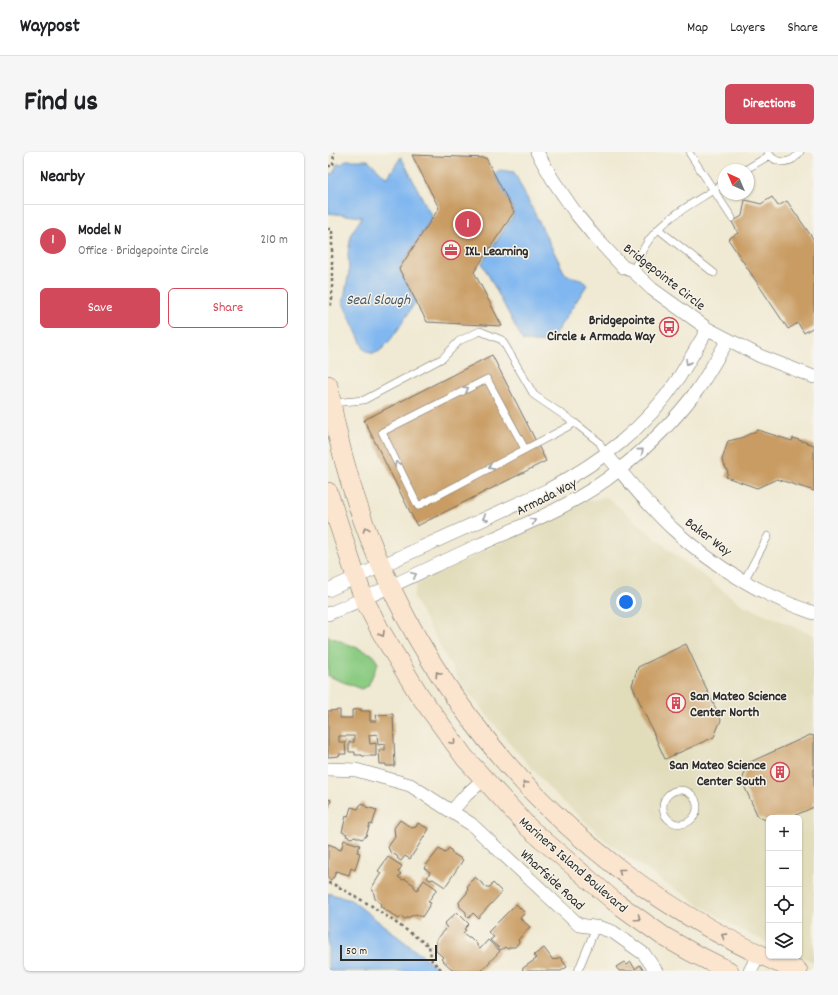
<!DOCTYPE html>
<html lang="en">
<head>
<meta charset="utf-8">
<style>
  :root { --surface:#fff; --page:#f6f6f6; --text:#202124; --muted:#757577; --line:#e0e0e0; --accent:#d1495b }
  body { margin:0; font-family:Dekko,sans-serif; background:var(--page); color:var(--text) }
  .controls { position:absolute; right:12px; bottom:12px; display:grid; overflow:hidden; border-radius:6px; box-shadow:0 1px 3px #0004 }
  .controls button { width:36px; height:36px; display:grid; place-items:center; padding:0; border:0; border-bottom:1px solid var(--line); background:var(--surface); color:var(--text); font:20px sans-serif }
  .compass { position:absolute; left:390px; top:12px; width:36px; height:36px; border-radius:50%; background:var(--surface); box-shadow:0 1px 3px #0004; rotate:316deg }
  .scale { position:absolute; left:12px; bottom:10px; width:97px; box-sizing:border-box; padding-left:4px; border:2px solid #2b2b2b; border-top:0; font-size:11px; line-height:14px; white-space:nowrap; color:#2b2b2b; -webkit-text-stroke:3px #f7f3e8; paint-order:stroke }
  .you { position:absolute; left:298px; top:450px; width:14px; height:14px; margin:-10px; border:3px solid #fff; border-radius:50%; background:#1a73e8; box-shadow:0 0 0 6px #1a73e833 }
  .badge { display:grid; place-items:center; width:26px; height:26px; border-radius:50%; background:var(--accent); color:#fff; font-size:13px; font-weight:700 }
  .pin { position:absolute; translate:-50% -50%; border:2px solid #fff; box-shadow:0 1px 4px #0006 }
  .list { margin:0; padding:0; list-style:none }
  h2 { display:flex; justify-content:space-between; align-items:center; height:52px; margin:0; padding:0 16px; font-size:17px }
  h2 small { font-size:13px; font-weight:400; color:var(--muted) }
  .list li { display:grid; grid-template-columns:26px 1fr auto; gap:12px; align-items:center; box-sizing:border-box; height:72px; padding:0 16px; border-top:1px solid var(--line) }
  .list b { display:block; font-size:15px; white-space:nowrap }
  .list p { margin:0; font-size:13px; white-space:nowrap; color:var(--muted) }
  .list em { font-size:13px; font-style:normal; color:var(--muted) }
  .actions { display:flex; gap:8px; padding:12px 16px }
  .actions a { flex:1; padding:9px 0; border:1px solid var(--accent); border-radius:6px; text-align:center; font-size:14px; color:var(--accent) }
  .actions .main { background:var(--accent); color:#fff }
  .icon { flex:none; width:22px; height:22px; fill:none; stroke:currentColor; stroke-width:2; stroke-linecap:round; stroke-linejoin:round }
  .map { position:relative; flex:none; width:486px; height:819px; overflow:hidden; border-radius:6px }
  header { display:flex; align-items:center; gap:24px; box-sizing:border-box; height:56px; padding:0 20px; background:var(--surface); border-bottom:1px solid var(--line) }
  header strong { font-size:19px }
  nav { display:flex; gap:22px; margin-inline-start:auto; font-size:14px }
  .intro { display:flex; align-items:center; justify-content:space-between; box-sizing:border-box; height:96px; padding:0 24px }
  h1 { margin:0; font-size:28px }
  .button { padding:10px 18px; border-radius:6px; background:var(--accent); color:#fff; font-size:14px; font-weight:700 }
  main { display:flex; gap:24px; padding:0 24px }
  aside { flex:1; background:var(--surface); border-radius:6px; box-shadow:0 1px 3px #0004 }
  .map>svg:first-child { display:block }
  .built { fill:#e1dcba }
  .green { fill:#8ccc83; stroke:#5c7c57 }
  .water { fill:#81b7f0; stroke:#56718e }
  .building { fill:#c99c64 }
  .lines { fill:none; stroke-linecap:round; stroke-linejoin:round }
  .lane-casing { stroke:#706e66; stroke-width:8 }
  .street-casing { stroke:#706e66; stroke-width:14 }
  .secondary-casing { stroke:#706e66; stroke-width:20 }
  .path { stroke:#706e66; stroke-width:2.5; stroke-dasharray:3 3; stroke-linecap:butt }
  .lane { stroke:#fff; stroke-width:7 }
  .street { stroke:#fff; stroke-width:13 }
  .secondary { stroke:#fbe5cf; stroke-width:19 }
  .oneway { stroke:#a0a0a0 }
  .oneway2 { stroke:#93887d }
  .labels { text-anchor:middle; stroke-width:3; stroke-linejoin:round; paint-order:stroke }
  .poi-label { font-size:14px; font-weight:bold; fill:#2b2b2b; stroke:#f7f3e8; text-anchor:start }
  .street-label { font-size:14px; fill:#2b2b2b; stroke:#f7f3e8 }
  .water-label { font-size:15px; font-style:italic; fill:#455566; stroke:#f7f3e8 }
</style>
</head>
<body>
<header>
<strong>Waypost</strong>
<nav><a>Map</a><a>Layers</a><a>Share</a></nav>
</header>
<div class="intro"><h1>Find us</h1><a class="button">Directions</a></div>
<main>
<aside>
<h2>Nearby<small></small></h2>
<ul class="list">
<li><span class="badge">1</span><div><b>Model N</b><p>Office · Bridgepointe Circle</p></div><em>210 m</em></li>
</ul>
<div class="actions"><a class="main">Save</a><a>Share</a></div>
</aside>
<div class="map">
<svg width="486" height="819" viewBox="0 0 486 819">
  <rect width="100%" height="100%" fill="#f7f3e8"/>
  <filter id="ink" filterUnits="userSpaceOnUse"><feTurbulence type="fractalNoise" baseFrequency=".025" numOctaves="2"/><feDisplacementMap in="SourceGraphic" scale="8" xChannelSelector="R" yChannelSelector="G"/><feConvolveMatrix kernelMatrix="1 2 1 2 8 2 1 2 1" color-interpolation-filters="sRGB"/></filter>
  <filter id="wash" filterUnits="userSpaceOnUse"><feTurbulence type="fractalNoise" baseFrequency=".012" numOctaves="4" result="noise"/><feDisplacementMap in="SourceGraphic" scale="16" xChannelSelector="R" yChannelSelector="G"/><feGaussianBlur stdDeviation="0.9" result="paint"/><feColorMatrix in="noise" values="0 0 0 0 0 0 0 0 0 0 0 0 0 0 0 0 0 1.4 0 .05"/><feComposite in="paint" operator="in"/></filter>
  <g filter="url(#wash)">
    <rect width="100%" height="100%" fill="#f0ead4"/>
    <path class="built" d="M279,345L344,400L413,452L486,483V810L471,804V666H441V791L414,779L337,731L280,691L225,640L182,592L132,530L85,445L89,432L255,350Z"/>
    <path class="green" d="M0,484L44,502L50,511L40,534L33,537L0,524Z"/>
    <path class="water" d="M73,5L104,65L71,117L88,149C81,160 58,200 47,201C42,202 40,200 36,197L15,151L21,121L20,102L23,82L34,65L0,61V21L5,22L9,12H14L18,8H40L59,26Z
      M171,18L186,20L236,120C243,128 253,123 259,133L221,191L195,189L154,111L185,64L186,60L167,23Z
      M0,741L23,748L101,809L111,819H0Z"/>
    <g id="blocks">
      <path class="building" d="M84,3L158,6L186,60L146,120L174,174L99,170L71,117L111,56Z
        M444,45L450,54L459,49L486,88V175L476,181L470,171L460,177L400,87L410,81L404,70L414,64L417,48L433,52Z
        M164,203L218,309L89,374L36,268Z
        M430,278L464,289L465,286L486,293V339L449,327L429,336L398,325L400,320L394,308L400,289L413,286Z
        M358,492L393,568L386,585L337,607L304,533L310,515Z
        M33,557V559H42V569H49L48,563L65,562L67,614H58V612H52L51,598H57V592L50,593L49,582L41,583L42,592L48,591V604H34V603H27V600H21V590H26V584H11V590H17L18,602H11V604L0,605V559L12,558V566H24V558Z
        M482,583L486,584V655L461,666H441V669L430,665L414,629L420,611Z
        M0,647L3,648L0,658Z
        M35,651L38,655L49,658L44,673L42,672L38,684L34,687L26,684L24,686L18,684L19,682L14,680L18,664L20,665L23,655L30,657L32,653Z
        M72,668L84,676L88,675L90,671L101,677L82,707L77,704L73,709L70,707L69,704L62,700L60,695L67,685L66,676Z
        M16,688L32,693L29,700L32,701L27,718L23,716L21,723L8,719L6,725L2,728L0,727V692L8,695L10,697L13,698Z
        M121,696L123,698L124,701L135,708L117,735L105,727L102,728L99,726L102,720L96,716L111,697L117,701Z
        M60,705L74,714L70,720L73,722L70,725L75,728L77,727L86,733V735L89,738L96,728L109,737L100,750L103,751L94,765L88,762L77,767L73,764L71,767L52,754L53,752L47,747L45,738L43,737L53,721L50,719Z
        M147,725L158,735H162L165,731L174,740L150,766L145,761L141,766L138,763V760L132,755L131,750L139,741L140,732Z
        M188,752L197,761L192,766L202,775L190,788L191,790L187,795H182L179,797L177,795L173,798L162,788L166,785L160,780Z
        M129,760L141,772L136,777L138,778L135,781L140,785H142L149,792V794L152,797L160,788L172,799L153,819H126L113,807L115,805L108,799V788L119,776L116,772Z
        M216,796L225,808L227,807L228,808L232,805L239,815L233,819H194L195,816L208,807L206,803Z
        M296,810L299,813L303,810L307,817L312,813L316,819H291L288,815Z"/>
    </g>
  </g>
  <g filter="url(#ink)">
    <use href="#blocks" fill-opacity="0" stroke="#706e66" stroke-width="1"/>
    <g class="lines">
      <defs>
        <path id="lane" d="M440,0C448,14 464,12 472,0
          M362,2L404,66
          M417,18L442,3
          M330,77L386,121
          M305,119C309,111 312,102 317,94C334,65 369,50 396,31
          M4,251L36,248L115,206L131,189L152,179L174,188L206,243L247,271L271,290L278,302
          M197,297L159,227L54,280L90,354L247,271
          M416,429L440,384
          M335 655a17 17 0 1 1 34 0a17 17 0 1 1-34 0Z
          M250,819L268,775"/>
        <path id="street" d="M209,0L225,28L249,63L267,85L295,115L305,119L324,137L380,177L432,204L486,225
          M278,302C300,328 321,355 345,377C385,414 435,444 486,461
          M0,438L220,338C272,310 317,277 350,227C360,211 370,193 380,177
          M0,462C51,441 101,416 151,393C200,371 251,351 292,317C321,294 348,267 370,237C381,221 390,204 400,188
          M0,617L28,618L82,633L143,672L251,773L273,776L285,780L316,802L328,819
          M124,659L138,643L156,627
          M422,819L431,802"/>
        <path id="secondary" d="M0,233C42,496 223,719 470,819
          M0,340L28,425L36,447L52,478L90,541L137,606L200,675L286,749L335,784L363,800L401,819"/>
      </defs>
      <use href="#lane" class="lane-casing"/>
      <use href="#street" class="street-casing"/>
      <use href="#secondary" class="secondary-casing"/>
      <path class="path" d="M0,14H5L6,0
        M0,77H4V150L2,154
        M0,731L7,733L44,754L101,794L104,809L115,819"/>
      <use href="#lane" class="lane"/>
      <use href="#street" class="street"/>
      <use href="#secondary" class="secondary"/>
    </g>
    <defs><path id="oneway-chevron" d="M-2-3.5L2.5 0L-2 3.5" fill="none" stroke-width="1.6" stroke-linecap="round" stroke-linejoin="round"/></defs>
    <g class="oneway">
      <use href="#oneway-chevron" transform="translate(360 210) rotate(121)"/>
      <use href="#oneway-chevron" transform="translate(138 237) rotate(-27)"/>
      <use href="#oneway-chevron" transform="translate(313 299) rotate(-41)"/>
      <use href="#oneway-chevron" transform="translate(69 312) rotate(-116)"/>
      <use href="#oneway-chevron" transform="translate(163 315) rotate(152)"/>
      <use href="#oneway-chevron" transform="translate(157 366) rotate(156)"/>
      <use href="#oneway-chevron" transform="translate(205 369) rotate(-25)"/>
      <use href="#oneway-chevron" transform="translate(86 423) rotate(-25)"/>
    </g>
    <g class="oneway2">
      <use href="#oneway-chevron" transform="translate(38 377) rotate(-110)"/>
      <use href="#oneway-chevron" transform="translate(54 482) rotate(60)"/>
      <use href="#oneway-chevron" transform="translate(110 522) rotate(-123)"/>
      <use href="#oneway-chevron" transform="translate(125 590) rotate(53)"/>
      <use href="#oneway-chevron" transform="translate(197 632) rotate(-134)"/>
      <use href="#oneway-chevron" transform="translate(293 719) rotate(-142)"/>
      <use href="#oneway-chevron" transform="translate(310 766) rotate(35)"/>
      <use href="#oneway-chevron" transform="translate(396 784) rotate(-151)"/>
    </g>
  </g>
  <defs>
    <symbol id="office-ring" viewBox="-11 -11 22 22"><circle r="9.5" fill="#f7f3e8" stroke="#d1495b" stroke-width="1.5"/><path d="M-6-3h4V-5.5h4V-3h4V5H-6ZM-1-4.5V-3h2v-1.5ZM-6 0V1H6V0Z" fill="#d1495b"/></symbol>
    <symbol id="bus-ring" viewBox="-11 -11 22 22"><circle r="9.5" fill="#f7f3e8" stroke="#d1495b" stroke-width="1.5"/><path d="M-5-6H5V4H4V6H2V4H-2V6H-4V4H-5ZM-3.5-4V0h7V-4ZM-3.5 1.2v1.5H-2V1.2ZM2 1.2v1.5H3.5V1.2Z" fill="#d1495b"/></symbol>
    <symbol id="building-ring" viewBox="-11 -11 22 22"><circle r="9.5" fill="#f7f3e8" stroke="#d1495b" stroke-width="1.5"/><path d="M-4-6H4V6H1V3H-1V6H-4ZM-2.5-4.3h1.7v1.8h-1.7ZM.8-4.3h1.7v1.8H.8ZM-2.5-1h1.7V.8h-1.7ZM.8-1h1.7V.8H.8Z" fill="#d1495b"/></symbol>
  </defs>
  <g fill-rule="evenodd">
    <use href="#office-ring" x="112" y="87" width="22" height="22"/>
    <use href="#bus-ring" x="330" y="164" width="22" height="22"/>
    <use href="#building-ring" x="337" y="540" width="22" height="22"/>
    <use href="#building-ring" x="441" y="609" width="22" height="22"/>
  </g>
  <g class="labels">
    <g class="poi-label">
      <text x="137" y="103">IXL Learning</text>
      <text x="327" y="172" text-anchor="end">Bridgepointe<tspan x="327" dy="16">Circle &amp; Armada Way</tspan></text>
      <text x="362" y="548">San Mateo Science<tspan x="362" dy="16">Center North</tspan></text>
      <text x="438" y="617" text-anchor="end">San Mateo Science<tspan x="438" dy="16">Center South</tspan></text>
    </g>
    <g class="street-label">
      <text transform="translate(337 124) rotate(38)" y="5">Bridgepointe Circle</text>
      <text transform="translate(218 344) rotate(-27)" y="5">Armada Way</text>
      <text transform="translate(381 384) rotate(37)" y="5">Baker Way</text>
      <text transform="translate(246 712) rotate(41)" y="5">Mariners Island Boulevard</text>
      <text transform="translate(225 727) rotate(43)" y="5">Wharfside Road</text>
    </g>
    <g class="water-label">
      <text x="50" y="152">Seal Slough</text>
    </g>
  </g>
</svg>
<div class="controls">
<button>+</button>
<button>−</button>
<button><svg class="icon" aria-label="locate" viewBox="0 0 24 24"><circle cx="12" cy="12" r="6"/><path d="M12 2v4M12 18v4M2 12h4M18 12h4"/></svg></button>
<button><svg class="icon" aria-label="layers" viewBox="0 0 24 24"><path d="M12 4l9 5-9 5-9-5zM3 14l9 5 9-5"/></svg></button>
</div>
<svg class="compass" viewBox="-18 -18 36 36"><path d="M0-13l5 13h-10z" fill="#e53935"/><path d="M0 13l5-13h-10z" fill="#757577"/></svg>
<div class="scale">50 m</div>
<div class="you"></div>
<div class="pin badge" style="left:140px;top:72px">1</div>
</div>
</main>
</body>
</html>
